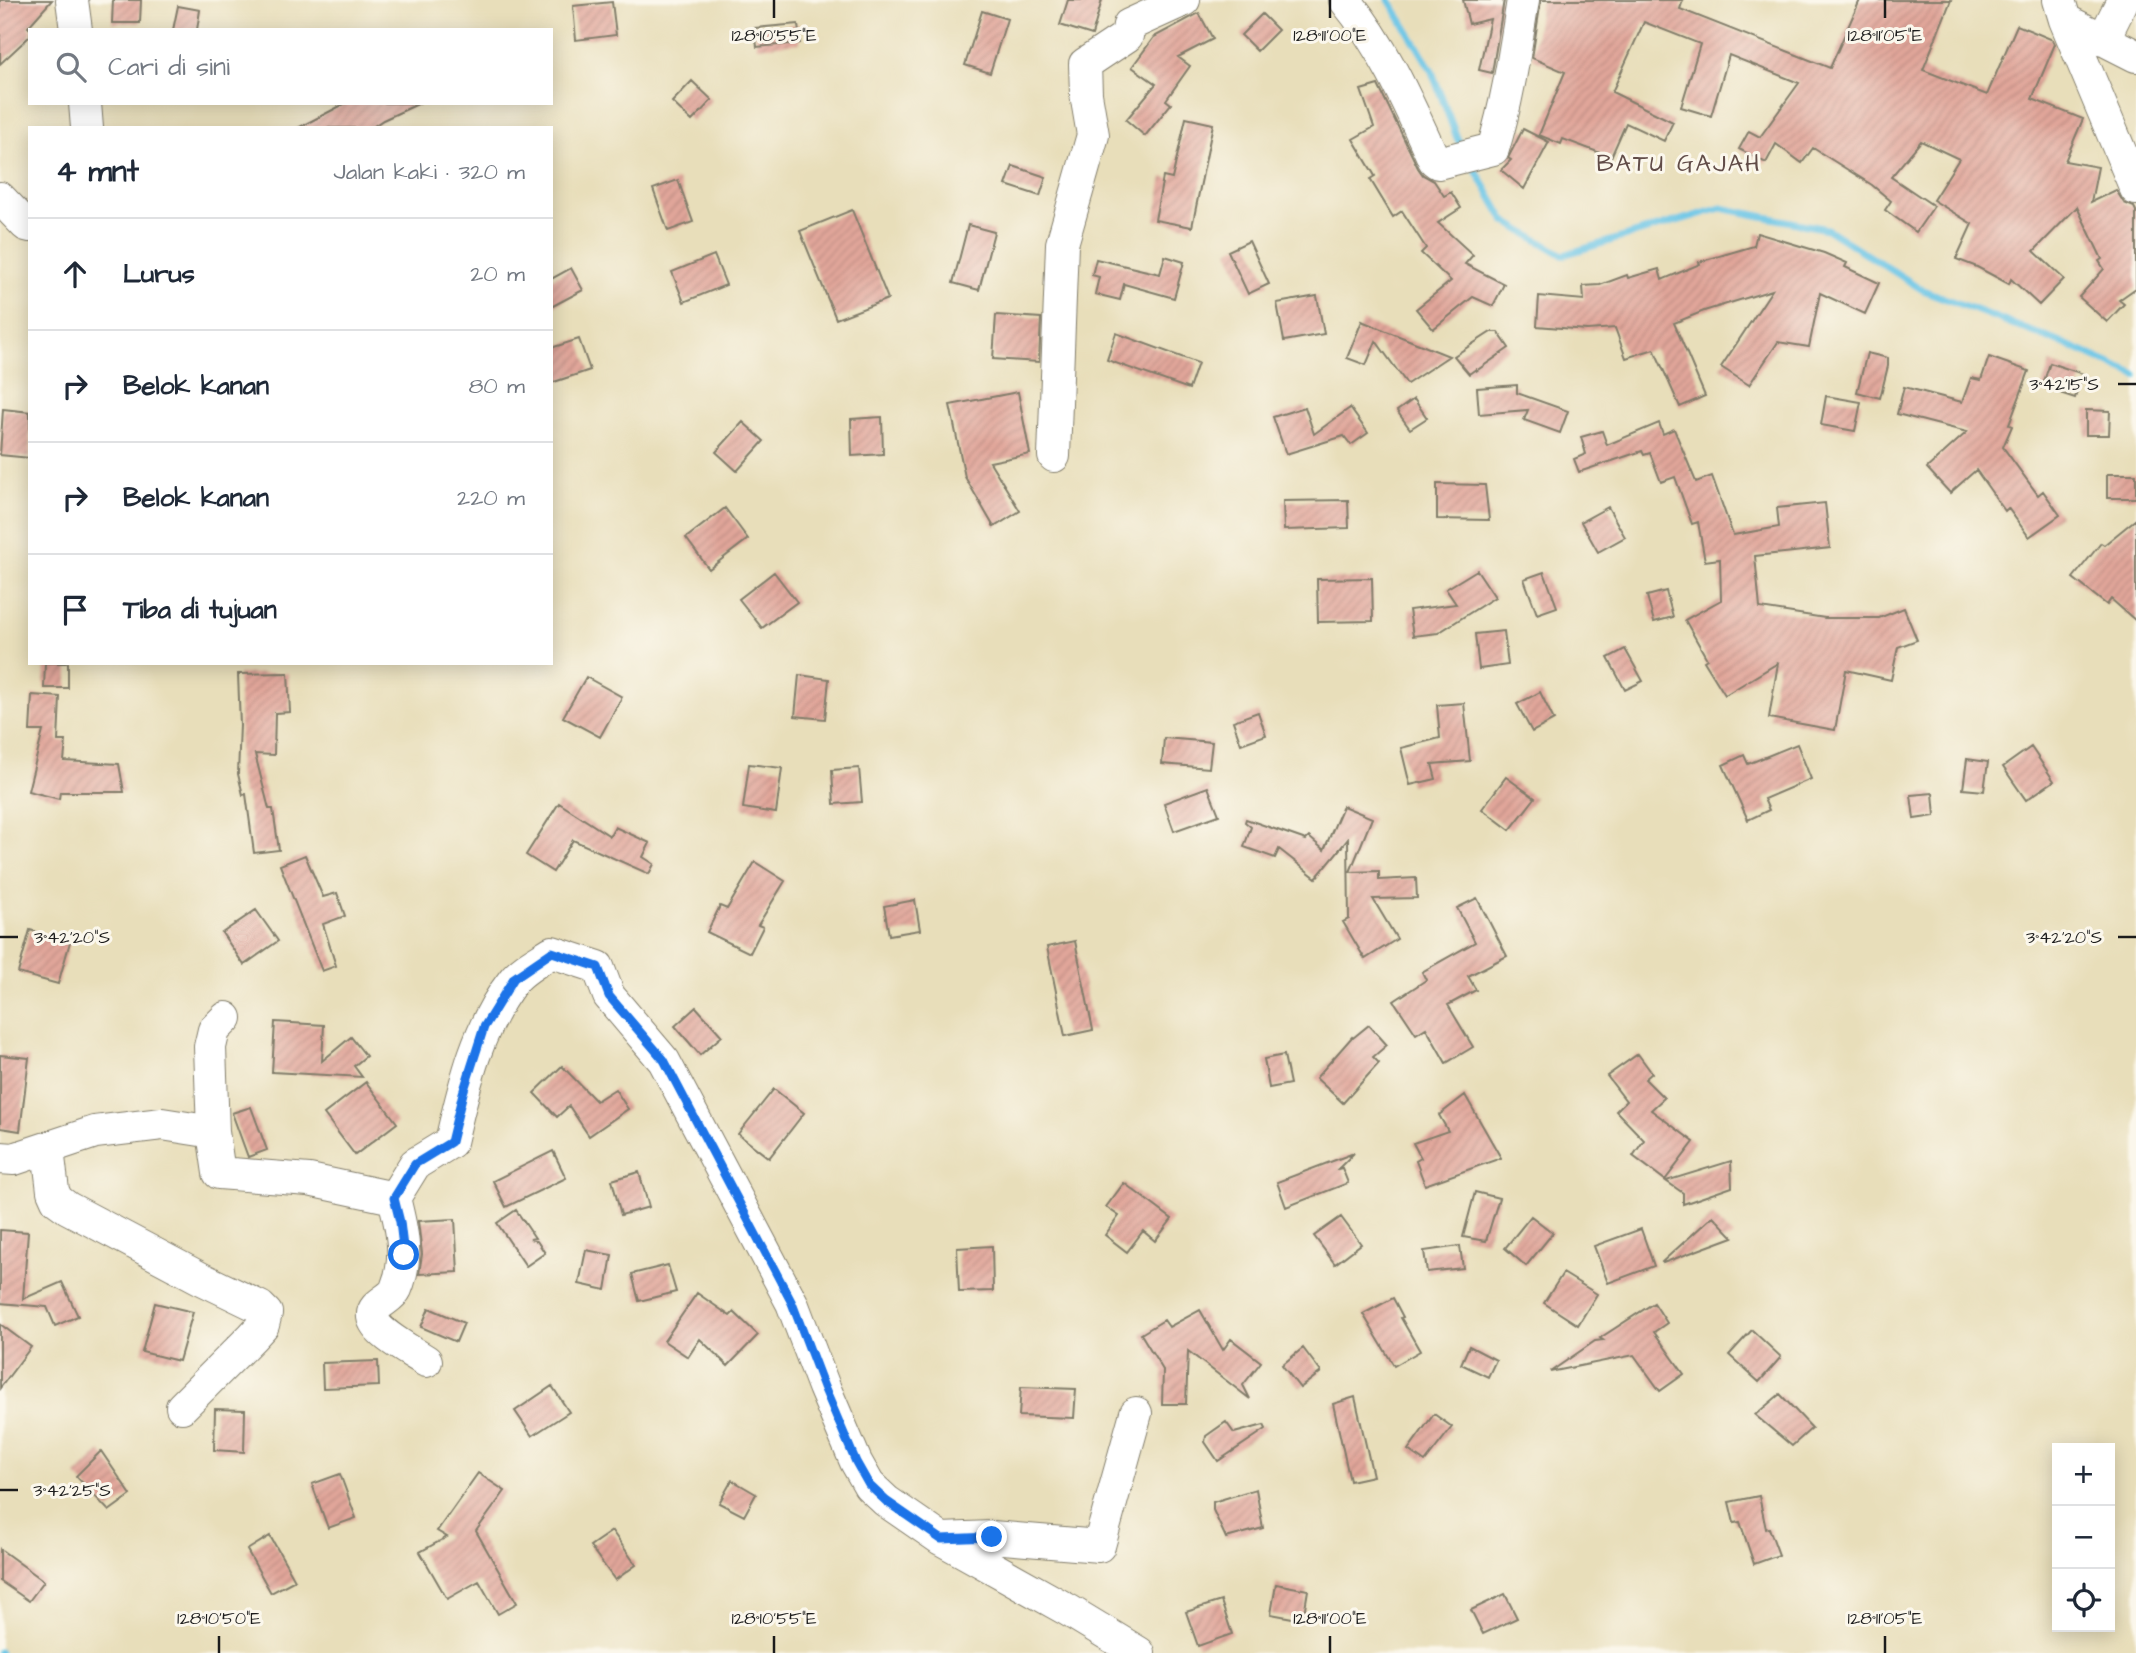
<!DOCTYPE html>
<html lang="id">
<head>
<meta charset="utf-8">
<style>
  :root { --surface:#fff; --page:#f6f6f7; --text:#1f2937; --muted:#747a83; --line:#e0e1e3 }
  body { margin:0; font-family:"Architects Daughter",sans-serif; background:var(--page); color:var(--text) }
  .controls { position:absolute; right:21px; bottom:21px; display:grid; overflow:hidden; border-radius:0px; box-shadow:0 4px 18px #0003 }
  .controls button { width:63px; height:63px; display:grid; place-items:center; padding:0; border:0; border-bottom:2px solid var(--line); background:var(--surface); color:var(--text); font:35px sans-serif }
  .stop { position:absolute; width:21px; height:21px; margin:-16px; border:5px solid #1a73e8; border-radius:50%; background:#fff }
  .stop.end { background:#1a73e8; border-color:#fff; box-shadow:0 2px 7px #0008 }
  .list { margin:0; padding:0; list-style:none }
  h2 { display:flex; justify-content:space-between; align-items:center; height:91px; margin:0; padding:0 28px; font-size:30px }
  h2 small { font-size:23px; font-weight:400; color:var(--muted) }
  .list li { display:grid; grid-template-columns:46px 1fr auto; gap:21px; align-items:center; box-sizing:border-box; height:112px; padding:0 28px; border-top:2px solid var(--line) }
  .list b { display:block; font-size:26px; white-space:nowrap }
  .list em { font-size:23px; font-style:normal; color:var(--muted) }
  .icon { flex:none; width:38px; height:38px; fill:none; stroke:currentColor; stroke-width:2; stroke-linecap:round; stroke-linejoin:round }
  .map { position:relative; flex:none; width:2136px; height:1653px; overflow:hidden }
  .search { position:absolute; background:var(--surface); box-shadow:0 4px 18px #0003; left:28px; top:28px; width:525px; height:77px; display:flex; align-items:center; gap:18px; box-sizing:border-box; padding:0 24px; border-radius:0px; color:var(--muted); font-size:26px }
  .panel { position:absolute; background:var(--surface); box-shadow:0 4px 18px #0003; left:28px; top:126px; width:525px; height:539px; border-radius:0px }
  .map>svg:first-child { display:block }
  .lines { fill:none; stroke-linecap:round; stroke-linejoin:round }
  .stream { stroke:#68c4e6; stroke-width:7 }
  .building { fill:url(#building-hatch) }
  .minor-casing { stroke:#827d6b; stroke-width:34 }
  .minor { stroke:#fff; stroke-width:32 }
  .route { stroke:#1a73e8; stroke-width:9 }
  .ticks { fill:none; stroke:#1c1c1c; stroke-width:2.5 }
  .labels { text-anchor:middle; stroke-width:6; stroke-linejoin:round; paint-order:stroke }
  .quarter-label { font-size:24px; letter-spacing:2px; fill:#614c48; stroke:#fbf7ec }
  .ticks-label { font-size:18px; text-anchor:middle; fill:#1c1c1c; stroke:#fbf7ec; stroke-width:6; stroke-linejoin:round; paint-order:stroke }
</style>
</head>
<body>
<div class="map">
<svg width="2136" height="1653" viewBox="0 0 2136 1653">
  <defs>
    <pattern id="building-hatch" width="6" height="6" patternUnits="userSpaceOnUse" patternTransform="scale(1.75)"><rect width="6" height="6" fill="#e1a69a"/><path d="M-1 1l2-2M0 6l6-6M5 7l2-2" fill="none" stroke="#c08e84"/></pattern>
  </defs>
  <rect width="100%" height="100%" fill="#fbf7ec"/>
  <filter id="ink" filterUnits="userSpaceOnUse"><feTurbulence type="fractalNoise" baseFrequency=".0143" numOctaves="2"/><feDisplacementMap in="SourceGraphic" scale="14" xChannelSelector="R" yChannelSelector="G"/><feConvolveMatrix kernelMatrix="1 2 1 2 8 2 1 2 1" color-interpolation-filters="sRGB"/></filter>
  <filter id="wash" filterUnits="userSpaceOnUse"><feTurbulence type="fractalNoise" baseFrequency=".00686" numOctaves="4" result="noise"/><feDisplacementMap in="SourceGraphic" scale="28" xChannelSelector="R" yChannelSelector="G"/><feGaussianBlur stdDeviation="1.57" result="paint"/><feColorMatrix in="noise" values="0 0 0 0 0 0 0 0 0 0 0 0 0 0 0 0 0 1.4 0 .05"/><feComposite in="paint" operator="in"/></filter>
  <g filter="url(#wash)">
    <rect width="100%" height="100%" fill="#e8deba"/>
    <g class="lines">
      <path class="stream" d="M1389,0L1431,69L1457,138L1463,149
        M1471,162L1505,221L1563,255L1721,208L1827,229L1923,290L2072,347L2136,375
        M0,1652V1653"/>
    </g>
    <g id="blocks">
      <path class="building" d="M0,0H52L28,27L31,30L30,36L0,64Z
        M113,0H141L140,23H112Z
        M1068,0H1102L1092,35L1060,25Z
        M1463,0H1504L1492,73L1479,70L1490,19L1469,24Z
        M1541,0H1683L1680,9L1830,68L1860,0H1951L1923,70L1987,95L2017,25L2053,40L2055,44L2032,99L2083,119L2065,161L2098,167L2091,202L2116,190L2124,203L2134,207L2136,211V288L2119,300L2124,304L2107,322L2079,297L2104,269L2099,261L2102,259L2077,207L2034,251L2064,279L2039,305L2011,279L2009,284L1977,267L1956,259L1972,224L1933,200L1959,159L1921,141L1891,177L1934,206L1916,232L1885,210L1891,201L1872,185L1813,148L1802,163L1776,144L1766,163L1739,149L1749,131L1760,137L1799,83L1729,55L1711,116L1681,107L1700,44L1644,22L1612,92L1673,122L1664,141L1626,123L1611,157L1563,139L1561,144L1539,135L1565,72L1532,58Z
        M612,2L616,35L576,40L573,6Z
        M178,6L200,10L197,30H173Z
        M982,11L1007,19L990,73L965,65Z
        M1199,13L1213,39L1178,57L1190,66L1166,100L1171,104L1145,136L1126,120L1156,84L1132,67L1154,37Z
        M1262,14L1278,30L1257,51L1241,35Z
        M798,24L800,43L757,47L755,28Z
        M692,81L712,100L692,121L672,102Z
        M1378,85L1418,168L1423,175L1434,181L1444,196L1451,192L1461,208L1438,223L1473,255L1465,264L1504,284L1493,306L1473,297L1433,329L1416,309L1451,281L1421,253L1426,248L1402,211L1393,217L1370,179L1375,176L1353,139L1374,127L1361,90Z
        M346,103H420L383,120L371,128H298Z
        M1186,118L1213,124L1192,227L1155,220L1163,177L1172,179Z
        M1523,129L1549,142L1524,189L1501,170L1511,160L1508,158Z
        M1013,166L1046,177L1040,196L1006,185Z
        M678,180L693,222L668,231L653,189Z
        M852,210L888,299L836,319L800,231Z
        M968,225L994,232L979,290L953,283Z
        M1757,233L1824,253L1847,263L1845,267L1879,283L1865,314L1820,293L1809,347L1778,342L1749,385L1721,367L1772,290L1704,311L1674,323L1705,396L1680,407L1654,349L1626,358L1615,328L1587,330L1537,326L1539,296L1584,300L1583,286L1600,285L1627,275L1628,278L1659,269L1662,280L1700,264L1699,262L1754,246Z
        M1249,241L1269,284L1248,294L1228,251Z
        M714,255L726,285L684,302L672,272Z
        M1165,256L1184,262L1174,298L1124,284L1120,300L1095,294L1099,277L1092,275L1096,259L1160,274Z
        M571,268L583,290L551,307V279Z
        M1317,296L1324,334L1284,341L1277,303Z
        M996,315L1041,318L1039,362L993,359Z
        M1362,321L1364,322L1449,356L1407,384L1376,341L1366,365L1347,358Z
        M1491,332H1498L1509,348L1476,371V369L1469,374L1454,356Z
        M1116,333L1198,363L1189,389L1107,360Z
        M579,339L590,370L551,383V348Z
        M1867,353L1888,358V366L1880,398L1857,392Z
        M1989,357L2029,371L2009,425L2012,426L2003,447L2038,495L2043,491L2060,515L2029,537L2008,508L2005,511L1976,470L1950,493L1927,468L1967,432L1897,414L1904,387L1962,402L1971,378L1981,380Z
        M2050,363L2083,374L2075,398L2042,387Z
        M1517,385V393L1568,411L1560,433L1524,420L1528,410L1479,414L1477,388Z
        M1018,392L1030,454L990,462L1020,511L994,527L965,477L950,405Z
        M1826,396L1861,402L1855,431L1821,425Z
        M1414,399L1427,418L1410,429L1397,411Z
        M1305,407L1314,434L1350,408L1368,433L1351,445L1344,436L1286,454L1273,417Z
        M3,409L30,412V458L0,455Z
        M2086,410L2110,411L2109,435H2086Z
        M882,417L883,454L852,456L851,419Z
        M743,422L764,441L737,471L716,452Z
        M1659,423L1663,434L1674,429L1696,482L1712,476L1733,535L1779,527L1777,508L1825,503L1830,548L1755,556L1760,608L1825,618H1879L1904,608L1917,640L1898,647L1891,680L1846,670L1835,730L1769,718L1778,663L1725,695L1704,661L1707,659L1685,620L1721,600L1720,559L1705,561L1698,522L1692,524L1675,477L1661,482L1650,453L1644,455L1642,451L1579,472L1574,459L1586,454L1581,437L1602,431L1607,445Z
        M2107,474H2136V498H2107Z
        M1437,484L1485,485L1489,520L1437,519Z
        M1348,500L1349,528L1284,530L1283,501Z
        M1608,507L1625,537L1598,552L1581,522Z
        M725,508L748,539L709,569L686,538Z
        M2136,519V621L2111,599L2107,605L2073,578L2101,543L2104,545Z
        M1477,570L1495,597L1438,633L1413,636L1409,610L1456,604L1446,589Z
        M774,572L797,602L762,628L739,599Z
        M1544,572L1557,607L1537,614L1524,579Z
        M1372,578L1373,621L1318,622L1317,579Z
        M1666,591L1673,617L1654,622L1647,596Z
        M1504,631L1508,665L1479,669L1475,634Z
        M1625,649L1643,681L1625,690L1608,658Z
        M45,663H68V688H44Z
        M288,673L290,712L275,713L274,755L255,754L269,809H273L279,850L254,853L246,794L243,795L238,774L240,725L238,674Z
        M799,675L829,679L825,719L795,716Z
        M586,677L622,697L600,737L563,717Z
        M1540,692L1554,720L1532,732L1517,704Z
        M32,695L60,697L58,741H66L64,761L119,764L124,792H60L59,799L28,791L43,731H30Z
        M1464,703L1470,761L1432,764L1436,779L1410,785L1401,748L1440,738L1437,705Z
        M1258,712L1266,735L1241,744L1233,721Z
        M1164,738L1212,742L1209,768L1162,764Z
        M1797,744L1811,779L1764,799L1769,810L1748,820L1723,765L1744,755L1748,764Z
        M2031,747L2054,781L2026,800L2003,767Z
        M1967,759L1988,762L1984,791L1963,789Z
        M749,764L782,768L776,813L743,808Z
        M859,768L862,802L834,804L832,770Z
        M1506,777L1535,798L1510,830L1482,809Z
        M1208,787L1219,815L1174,831L1164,803Z
        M1933,793L1935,816L1914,819L1911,795Z
        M559,803L610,836L615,827L650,843L643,857L654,864L649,874L573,840L553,872L526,855Z
        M1343,806L1372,818L1350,872L1379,871V880L1416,878L1417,898L1373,899L1397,939L1365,959L1343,922L1349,919L1348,839L1316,878L1279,849L1275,858L1244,847L1251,827L1245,822L1246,819L1306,840L1309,837L1324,850Z
        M305,855L323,897L337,893L345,916L323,924L336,966L322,971L280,865Z
        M755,862L785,881L758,925L763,927L750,953L707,932L720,906L727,909Z
        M1477,898L1507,956L1468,976L1476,990L1448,1005L1473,1047L1446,1063L1426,1028L1416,1034L1394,1001L1426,980L1422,972L1475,942L1457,908Z
        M915,900L920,930L889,935L884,906Z
        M256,910L278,941L244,965L222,933Z
        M30,930L70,942L58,984L18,973Z
        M1075,941L1093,1030L1065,1036L1047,947Z
        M696,1007L722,1036L700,1055L675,1026Z
        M275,1022L324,1025L322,1061L351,1037L366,1056L354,1066L362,1077L272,1072Z
        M1369,1025L1387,1045L1373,1057L1379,1063L1343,1103L1316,1078L1352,1037L1353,1038Z
        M1638,1054L1652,1073L1645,1079L1664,1098L1651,1110L1694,1142L1665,1180L1633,1156L1644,1140L1616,1111L1626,1101L1607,1076Z
        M0,1055L29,1058L20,1131L0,1128Z
        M1284,1055L1290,1084L1269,1088L1264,1059Z
        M562,1066L596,1101L615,1089L628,1109L589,1136L569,1106L557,1117L534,1093Z
        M366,1082L397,1123L355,1155L324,1114Z
        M774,1089L804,1113L769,1158L738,1134Z
        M1465,1095L1501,1158L1425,1185L1416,1161L1421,1158L1413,1143L1448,1131L1439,1115Z
        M251,1107L267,1150L248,1157L232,1113Z
        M553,1151L566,1178L506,1207L493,1181Z
        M1354,1153L1338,1169L1342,1168L1348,1183L1286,1207L1277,1182Z
        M1731,1161L1732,1187L1683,1204V1193L1666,1181Z
        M639,1172L649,1207L621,1215L612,1180Z
        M1124,1183L1172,1219L1155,1241L1143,1231L1127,1252L1105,1235L1119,1216L1106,1207Z
        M1475,1192L1499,1198L1486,1241L1463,1237Z
        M516,1210L535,1238L530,1239L537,1241L545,1253L526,1266L497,1223Z
        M1531,1216L1553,1233L1526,1266L1505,1248Z
        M1713,1216L1733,1237L1663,1263L1662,1262Z
        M1341,1217L1361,1244L1335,1264L1314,1236Z
        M455,1219L458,1272L419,1274L422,1254L418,1221Z
        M1641,1229L1654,1266L1608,1283L1594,1246Z
        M0,1230L28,1232L23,1299L62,1282L78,1316L55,1326L47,1307L0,1303Z
        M992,1246L993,1291L959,1292L957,1248Z
        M1460,1246L1463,1268L1427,1272L1424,1251Z
        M586,1250L612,1255L606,1290L579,1284Z
        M668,1265L676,1292L639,1301L632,1274Z
        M1563,1273L1597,1294L1578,1325L1544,1303Z
        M697,1293L730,1316L734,1312L758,1335L728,1366L700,1339L688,1357L664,1341Z
        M1393,1298L1403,1317L1401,1318L1420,1351L1394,1366L1363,1314Z
        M155,1303L193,1312L179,1361L142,1352Z
        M1654,1303L1667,1323L1654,1332L1684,1374L1660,1391L1634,1355L1550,1372L1595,1341L1603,1340L1600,1338Z
        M429,1308L464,1323L456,1342L421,1327Z
        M1200,1310L1223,1350L1231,1339L1261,1362L1243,1385L1250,1399L1188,1351L1186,1404H1162L1163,1370L1141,1334L1164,1320L1169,1327Z
        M0,1324L31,1347L0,1388Z
        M1752,1330L1781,1357L1759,1382L1729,1355Z
        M1469,1346L1496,1360L1488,1377L1461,1364Z
        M1303,1348L1321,1372L1300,1388L1282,1365Z
        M378,1361L379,1386L323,1388L322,1363Z
        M552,1386L569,1412L532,1436L515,1411Z
        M1021,1387L1076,1389L1074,1418L1019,1416Z
        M1780,1394L1812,1428L1792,1446L1755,1415Z
        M1355,1397L1373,1476L1350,1481L1333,1404Z
        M215,1409L245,1410L244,1452L214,1450Z
        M1434,1414L1452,1427L1425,1462L1408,1450Z
        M1226,1422L1234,1433L1264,1425L1266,1429L1218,1461L1205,1442L1206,1436Z
        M101,1451L131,1495L109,1511L76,1476Z
        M478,1473L505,1491L476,1531L517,1603L498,1614L479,1581L447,1599L420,1552L447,1537L437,1531Z
        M340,1474L356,1518L328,1528L312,1484Z
        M732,1480L756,1494L744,1516L719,1503Z
        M1256,1489L1263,1528L1226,1538L1213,1510V1502Z
        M1759,1496L1766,1529L1769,1528L1779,1555L1754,1564L1740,1522L1734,1523L1729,1502Z
        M612,1531L636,1565L615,1580L590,1546Z
        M270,1536L295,1580L271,1593L247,1550Z
        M0,1549L44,1581L29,1601L0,1581Z
        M1276,1584L1308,1590L1303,1620L1271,1614Z
        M1505,1594L1517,1618L1483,1634L1471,1610Z
        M1221,1601L1232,1634L1198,1646L1186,1612Z"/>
    </g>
  </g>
  <g filter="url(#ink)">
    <use href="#blocks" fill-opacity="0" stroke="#827d6b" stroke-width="2"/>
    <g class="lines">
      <defs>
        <path id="minor" d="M72,0L76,30
          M1345,0C1384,47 1409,105 1434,160L1438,163L1493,149C1508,100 1515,50 1523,0
          M2059,0L2065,20L2136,189
          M2065,20L2136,56
          M2103,40L2123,0
          M85,103L87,128
          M0,198L26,225L30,226
          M1054,456L1062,244L1093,135L1086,94L1085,64L1127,36L1129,25L1184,0
          M213,1132L210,1047L214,1030L226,1018
          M48,1149L53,1191L57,1200L68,1208L200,1278L260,1307L266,1313L263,1325L252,1337L182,1407
          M0,1158L14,1159L95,1132L162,1124L213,1132L219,1173L309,1180L394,1198L415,1164L451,1142C464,1086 477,1027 513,981C522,969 540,960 552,952L598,967L609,996L664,1061L792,1303L824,1387L856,1462L869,1485L886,1501L941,1539L1068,1610L1139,1653
          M394,1198C402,1229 409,1258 396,1289C391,1300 371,1304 373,1317C375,1333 413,1352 426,1361
          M941,1539L992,1537L1099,1546L1136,1413"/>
      </defs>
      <use href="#minor" class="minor-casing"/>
      <use href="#minor" class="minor"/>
    </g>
  </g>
  <g class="lines" filter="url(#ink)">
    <path class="route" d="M404,1255L400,1222L394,1198L415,1164L451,1142L463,1093L484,1027L514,978L552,952L598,967L609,996L664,1060L792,1303L824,1387L856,1462L869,1485L886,1501L941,1539L992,1537"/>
  </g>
  <path class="ticks" d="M774,0V18M1330,0V18M1885,0V18M2118,384H2136M0,937H18M2118,937H2136M0,1490H18M219,1636V1653M774,1636V1653M1330,1636V1653M1885,1636V1653"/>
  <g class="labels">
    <g class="quarter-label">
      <text x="1679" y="171">BATU GAJAH</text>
    </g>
  </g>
  <g class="ticks-label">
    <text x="774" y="41">128°10'55"E</text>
    <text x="1330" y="41">128°11'00"E</text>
    <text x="1885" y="41">128°11'05"E</text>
    <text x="2064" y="390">3°42'15"S</text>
    <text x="72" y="943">3°42'20"S</text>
    <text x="2064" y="943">3°42'20"S</text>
    <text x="72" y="1496">3°42'25"S</text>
    <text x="219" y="1624">128°10'50"E</text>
    <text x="774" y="1624">128°10'55"E</text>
    <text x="1330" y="1624">128°11'00"E</text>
    <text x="1885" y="1624">128°11'05"E</text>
  </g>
</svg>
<div class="controls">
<button>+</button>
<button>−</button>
<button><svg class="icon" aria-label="locate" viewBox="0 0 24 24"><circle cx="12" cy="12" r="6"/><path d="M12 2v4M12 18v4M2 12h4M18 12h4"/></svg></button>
</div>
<div class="stop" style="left:404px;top:1255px"></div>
<div class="stop end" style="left:992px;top:1537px"></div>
<div class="search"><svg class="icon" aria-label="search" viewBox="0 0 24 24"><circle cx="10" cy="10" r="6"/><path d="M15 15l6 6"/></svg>Cari di sini</div>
<section class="panel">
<h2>4 mnt<small>Jalan kaki · 320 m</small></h2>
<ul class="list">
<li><svg class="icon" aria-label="ahead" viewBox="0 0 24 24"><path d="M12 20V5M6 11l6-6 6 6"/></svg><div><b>Lurus</b></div><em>20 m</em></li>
<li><svg class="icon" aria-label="right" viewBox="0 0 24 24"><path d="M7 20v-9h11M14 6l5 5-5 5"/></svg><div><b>Belok kanan</b></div><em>80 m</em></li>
<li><svg class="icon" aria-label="right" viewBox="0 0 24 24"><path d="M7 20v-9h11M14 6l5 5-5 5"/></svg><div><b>Belok kanan</b></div><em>220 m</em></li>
<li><svg class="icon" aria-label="arrive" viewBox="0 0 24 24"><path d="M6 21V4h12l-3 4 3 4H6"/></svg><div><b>Tiba di tujuan</b></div></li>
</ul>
</section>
</div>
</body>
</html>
